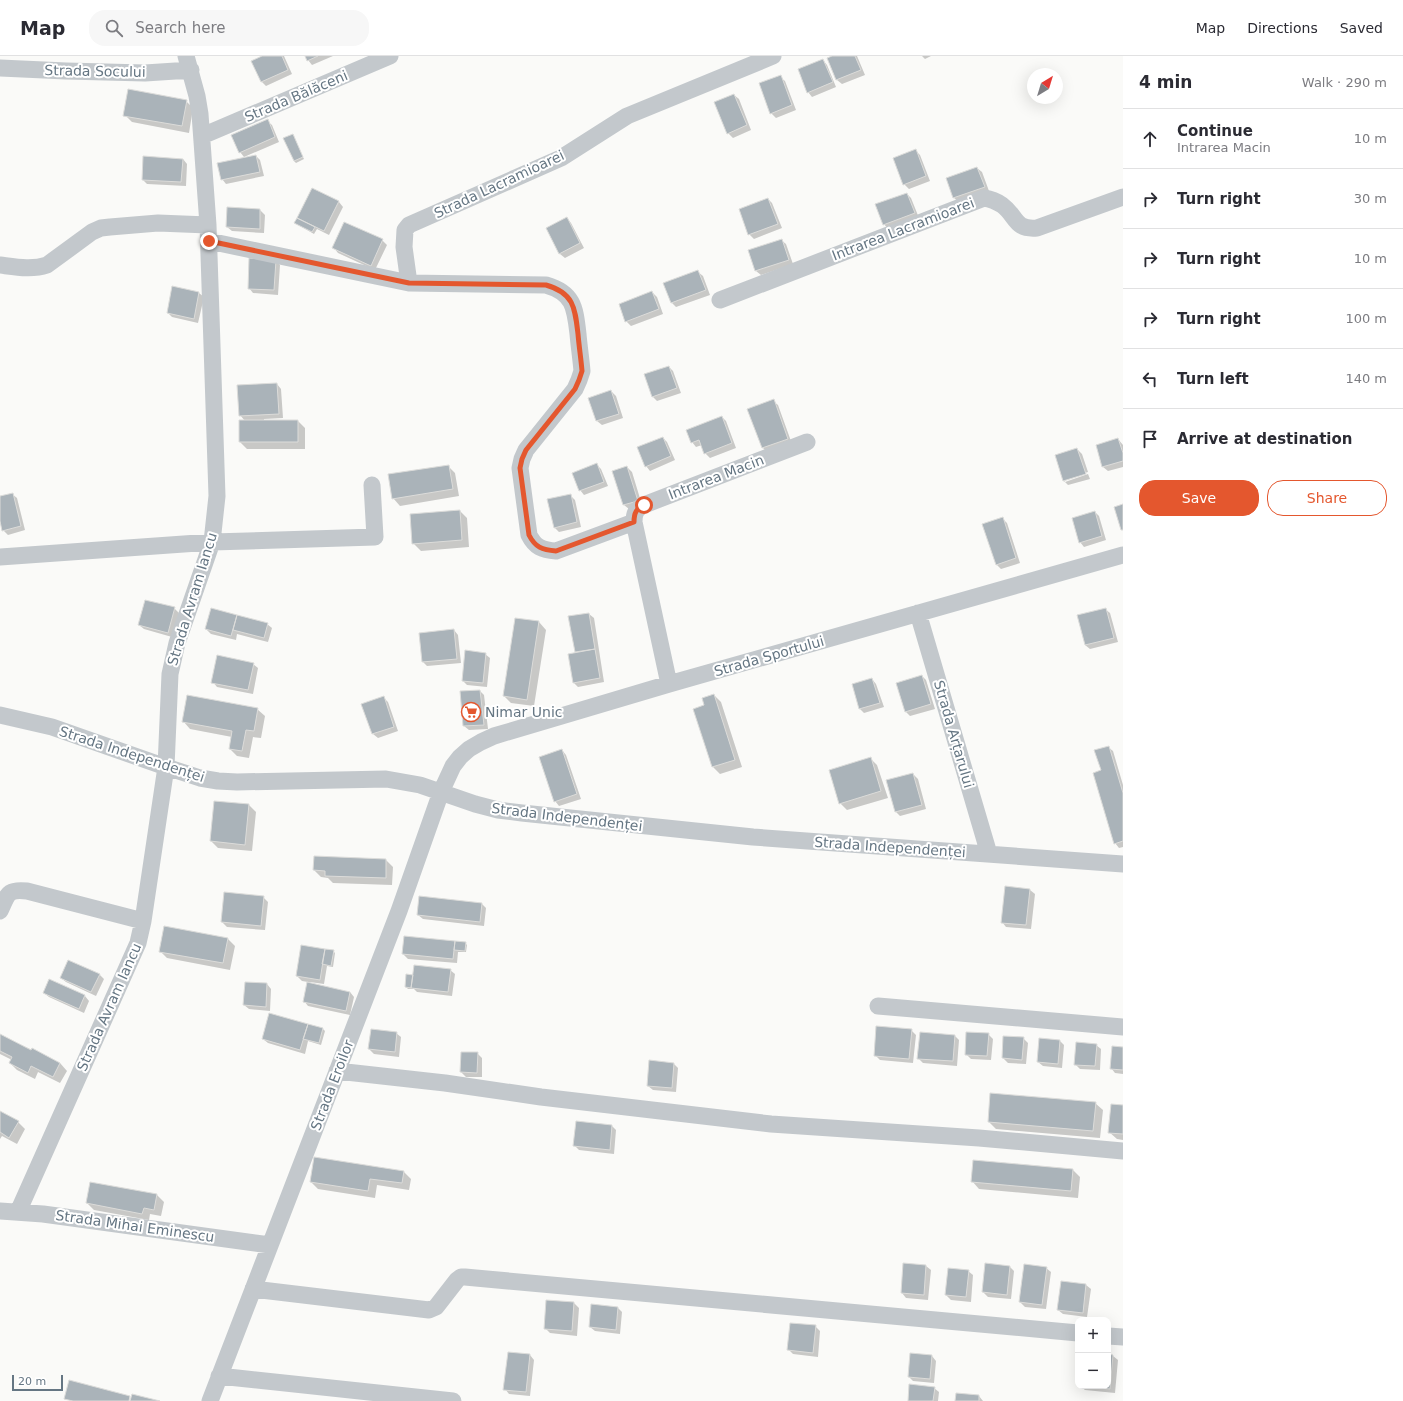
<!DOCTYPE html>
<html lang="en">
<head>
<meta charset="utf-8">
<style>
  :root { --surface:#fff; --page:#f7f7f7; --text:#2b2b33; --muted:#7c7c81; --line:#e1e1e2; --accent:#e4572e }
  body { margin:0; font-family:"DejaVu Sans",sans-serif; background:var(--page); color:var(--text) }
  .controls { position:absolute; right:12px; bottom:12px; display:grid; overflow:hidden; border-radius:8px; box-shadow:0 4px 16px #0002 }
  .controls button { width:36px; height:36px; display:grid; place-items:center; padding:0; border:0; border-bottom:1px solid var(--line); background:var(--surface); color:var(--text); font:20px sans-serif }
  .compass { position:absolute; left:1027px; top:12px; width:36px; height:36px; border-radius:50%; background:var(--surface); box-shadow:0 4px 16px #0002; rotate:38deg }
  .scale { position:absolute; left:12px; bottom:10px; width:51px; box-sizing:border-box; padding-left:4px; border:2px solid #657683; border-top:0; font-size:11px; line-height:14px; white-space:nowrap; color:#657683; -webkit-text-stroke:3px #fff; paint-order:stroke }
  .stop { position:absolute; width:12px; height:12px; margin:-9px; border:3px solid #e4572e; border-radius:50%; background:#fff }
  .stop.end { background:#e4572e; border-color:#fff; box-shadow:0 1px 4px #0008 }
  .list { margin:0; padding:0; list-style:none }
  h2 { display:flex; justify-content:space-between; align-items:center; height:52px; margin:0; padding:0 16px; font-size:17px }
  h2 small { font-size:13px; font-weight:400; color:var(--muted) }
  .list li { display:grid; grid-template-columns:26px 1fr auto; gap:12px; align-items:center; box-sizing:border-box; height:60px; padding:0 16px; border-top:1px solid var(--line) }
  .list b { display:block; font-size:15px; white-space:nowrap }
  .list p { margin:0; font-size:13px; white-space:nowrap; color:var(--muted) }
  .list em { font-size:13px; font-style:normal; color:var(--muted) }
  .actions { display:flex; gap:8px; padding:12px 16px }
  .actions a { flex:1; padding:9px 0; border:1px solid var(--accent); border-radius:16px; text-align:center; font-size:14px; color:var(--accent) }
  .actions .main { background:var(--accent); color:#fff }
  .icon { flex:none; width:22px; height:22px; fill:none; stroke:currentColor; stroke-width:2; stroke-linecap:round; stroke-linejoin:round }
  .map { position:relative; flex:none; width:1123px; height:1345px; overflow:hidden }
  header { display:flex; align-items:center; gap:24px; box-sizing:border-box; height:56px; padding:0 20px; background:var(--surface); border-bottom:1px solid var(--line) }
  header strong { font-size:19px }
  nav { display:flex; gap:22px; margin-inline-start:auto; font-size:14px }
  .search { width:280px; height:36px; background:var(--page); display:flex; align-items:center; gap:10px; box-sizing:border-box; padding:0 14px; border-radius:16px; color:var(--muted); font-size:15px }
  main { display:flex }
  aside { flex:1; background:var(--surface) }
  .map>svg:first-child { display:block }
  .shadow { fill:#0003 }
  .building { fill:#aab3b9; stroke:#dcdcda }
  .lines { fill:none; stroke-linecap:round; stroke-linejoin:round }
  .street { stroke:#c3c8cc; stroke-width:17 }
  .route { stroke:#e4572e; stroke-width:5 }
  .labels { text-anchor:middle; stroke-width:4; stroke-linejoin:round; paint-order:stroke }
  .street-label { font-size:14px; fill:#657683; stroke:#fff }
  .poi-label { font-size:14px; fill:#657683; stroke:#fff; text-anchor:start }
</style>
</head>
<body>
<header>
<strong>Map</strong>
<div class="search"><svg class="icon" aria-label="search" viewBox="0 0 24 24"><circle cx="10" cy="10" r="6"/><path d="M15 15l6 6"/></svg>Search here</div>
<nav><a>Map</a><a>Directions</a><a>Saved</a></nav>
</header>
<main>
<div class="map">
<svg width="1123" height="1345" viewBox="0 0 1123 1345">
  <rect width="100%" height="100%" fill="#fafaf8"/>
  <path class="shadow" d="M264,0H284L292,18L266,30L261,25Z
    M306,0H333L312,9L308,4Z
    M834,0H857L865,19L842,28L837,24L829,2Z
    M922,0H931L925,3Z
    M823,4L827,9L836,31L812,41L808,36Z
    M780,21L785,25L796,54L776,62L771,57Z
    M734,39L739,43L751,74L733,82L728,77Z
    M186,45L193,52L189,77L132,66L125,59Z
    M267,65L272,69L279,86L244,101L240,96Z
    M292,79L304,103L296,107L294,105Z
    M915,94L920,99L930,125L909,133L904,128Z
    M256,100L260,104L264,120L226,128L222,123Z
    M183,103L187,108L186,130L147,128L143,124Z
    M977,112L982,116L989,135L959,146L954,142L947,123Z
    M312,133L339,146L343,151L329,179L317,173L314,178L295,167Z
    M907,138L911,142L919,162L888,173L884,168Z
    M768,143L772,147L782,172L754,183L749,178Z
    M260,154L265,159L264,177L232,175L227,171Z
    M567,162L571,167L584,192L565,202L560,198L547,172Z
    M382,184L387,189L375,214L338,197L334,192Z
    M781,184L786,188L793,208L761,219L756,215L749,195Z
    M276,205L280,209L278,239L253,237L249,232Z
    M698,216L703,220L710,239L676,251L672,247Z
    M173,231L199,237L204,241L198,267L172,261L168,257Z
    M652,236L657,241L663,258L631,270L626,265Z
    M669,311L673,315L681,337L657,345L653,341Z
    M277,328L281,333L283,362L264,363V365H298L305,372V393H247L240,386L245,365L240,359Z
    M611,335L616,340L623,362L602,369L597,365L590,342Z
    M773,345L778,349L792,388L767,396L763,392L749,353Z
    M722,361L726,365L736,392L710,402L705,397L702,389L696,391L692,386Z
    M663,382L667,386L675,404L650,415L646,410Z
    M1118,383L1123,389V411L1108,415L1103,411L1097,389Z
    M1077,393L1082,398L1088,416L1065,423V426L1088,418L1090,423L1068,429L1064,425Z
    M597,409L601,413L608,430L584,439L580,434Z
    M448,410L455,417L459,440L400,450L393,442Z
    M627,411L632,416L642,449L629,453L624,449Z
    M12,438L17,442L25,474L8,479L3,474L0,461V441Z
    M570,439L575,444L581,471L559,476L554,471Z
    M460,455L467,462L469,491L421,495L413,487Z
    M1095,456L1099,460L1106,484L1084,491L1080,486Z
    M1002,462L1007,467L1020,507L1001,513L996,508Z
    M174,552L179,557L172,581L144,573L139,569Z
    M212,553L267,568L272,572L268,586L237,578L236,584L211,578L206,573Z
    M1105,553L1110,557L1118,586L1090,593L1085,589Z
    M589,558L594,562L604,626L578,631L573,626L576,597L570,561Z
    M539,566L546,574L534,650L511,647L504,640Z
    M454,574L458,579L461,607L427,610L423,606Z
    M485,598L490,602L487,631L467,629L463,625Z
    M253,608L258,612L253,638L217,631L213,626Z
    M922,620L926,624L935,653L910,660L906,656Z
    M872,623L876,628L884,651L864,657L860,653Z
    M480,635L484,639L488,673L469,674L464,670Z
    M714,639L721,646L742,711L720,718L713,711L695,654L706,650Z
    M383,641L388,646L398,675L378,682L373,678L363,648Z
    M257,653L265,660L261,682L253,681L249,702L237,700L230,693L232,681L190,673L183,665Z
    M1108,691L1113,695L1123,729V791L1119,792L1115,787L1102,715Z
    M562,694L566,699L581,743L559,750L555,745Z
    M870,702L877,709L888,742L847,754L840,747Z
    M913,718L918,723L926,753L900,760L896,756Z
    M249,749L256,756L252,795L218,792L211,785Z
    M386,804L393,811L392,829L333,827L328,822L321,821L314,814Z
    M1005,831L1030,834L1035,838L1031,873L1006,871L1002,866Z
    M263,841L268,846L265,874L227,871L222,866Z
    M482,848L486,852L484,870L423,863L418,859Z
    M228,883L235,890L230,914L167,902L160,895Z
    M465,887L467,889L466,896H458L457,907L408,903L403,898Z
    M333,895L335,897L333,911L327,910L324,928L310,926L309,928L350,936L354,941L350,959L308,950L304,945L308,926L302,925L297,920Z
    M450,914L455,918L452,940L417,936L413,932V933H408L406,931L412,920Z
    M99,918L104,923L96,940L66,926L61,922Z
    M50,924L85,940L89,945L84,957L49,941L44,937Z
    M267,928L271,933L270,955L249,953L244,949Z
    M323,973L325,975L321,989L308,985L305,998L268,987L263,983Z
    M911,974L916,979L913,1007L880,1004L875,999Z
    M396,977L401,981L399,1001L374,998L369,993Z
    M988,978L993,983L991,1004L971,1003L966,998Z
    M0,979L60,1007L67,1015L60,1027L38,1016L35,1023L17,1014L10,1007L12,1004L0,998Z
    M955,980L959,984L957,1010L923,1007L918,1002Z
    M1023,982L1028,987L1026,1008L1008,1007L1003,1002Z
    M1060,985L1064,989L1062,1012L1043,1010L1038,1006Z
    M1096,989L1101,993L1100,1014L1080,1013L1075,1008Z
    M1123,992V1018L1115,1017L1111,1012Z
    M477,997L482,1002V1021H466L461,1016Z
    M674,1008L678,1012L676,1036L653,1034L648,1030Z
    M1095,1047L1103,1054L1100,1082L996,1073L989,1066Z
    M1123,1050V1084L1117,1083L1109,1076Z
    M0,1056L18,1066L25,1073L17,1088L2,1080L0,1083Z
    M612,1070L616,1074L614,1098L579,1094L575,1090Z
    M974,1105L1073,1114L1080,1121L1078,1142L979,1133L972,1125Z
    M404,1116L411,1123L409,1134L377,1129L375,1142L318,1133L311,1126Z
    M91,1127L157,1139L164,1146L161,1160L150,1158L149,1164L94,1154L87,1147Z
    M904,1208L926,1210L931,1214L928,1244L906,1242L902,1237Z
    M1010,1211L1014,1215L1011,1243L988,1241L983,1236Z
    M1046,1212L1051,1216L1046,1253L1025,1251L1020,1246Z
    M968,1215L973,1219L971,1246L951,1244L946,1239Z
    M1062,1226L1086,1229L1091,1233L1087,1261L1063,1258L1058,1254Z
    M547,1245L574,1247L579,1252L577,1280L550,1277L546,1273Z
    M618,1252L622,1256L620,1278L595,1275L590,1271Z
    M815,1270L820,1275L818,1301L793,1298L789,1294Z
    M530,1299L534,1304L530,1340L509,1338L505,1333Z
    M1108,1299L1113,1300L1118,1304L1115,1337L1085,1334L1080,1330H1108Z
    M932,1300L936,1305L934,1327L913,1325L909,1321Z
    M934,1332L939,1336L938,1345H909Z
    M979,1340L983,1345H956Z"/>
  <path class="building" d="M262,0H282L288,14L261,26L251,5Z
    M305,0H318L307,5Z
    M832,0H855L861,14L836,24L827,2Z
    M823,3L833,26L807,37L798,13Z
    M781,19L792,49L770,58L759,27Z
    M128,33L187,44L182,70L123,60Z
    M734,38L747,69L727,78L714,46Z
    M268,63L275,81L239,97L231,79Z
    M293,78L303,101L294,105L283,82Z
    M916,93L926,120L903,129L893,102Z
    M256,99L260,116L221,124L217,107Z
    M143,100L183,103L181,126L142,124Z
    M977,111L985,131L953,142L946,122Z
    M312,132L339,145L324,175L297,162Z
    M907,137L915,157L883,169L875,148Z
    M768,142L778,168L748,179L739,153Z
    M227,151L260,153V173L226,171Z
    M567,161L580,187L559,198L546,172Z
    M297,162L315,171L312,176L294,167Z
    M344,166L383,183L371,210L332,192Z
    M782,183L789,204L755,215L748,194Z
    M249,202L276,204L274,234L248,233Z
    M698,214L706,234L671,247L663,227Z
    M172,230L199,236L194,263L167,257Z
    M652,235L659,253L625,266L619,248Z
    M669,310L677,332L652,341L644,318Z
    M277,327L279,358L239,360L237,329Z
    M611,334L619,358L596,365L588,342Z
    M774,343L788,383L762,392L747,353Z
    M722,360L732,387L704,398L699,384L691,387L686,374Z
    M239,364H298V386H239Z
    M663,381L671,400L645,411L637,391Z
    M1118,382L1123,397V405L1102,411L1096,389Z
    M1077,392L1086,418L1063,425L1055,399Z
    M597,407L604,426L579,435L572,417Z
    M449,409L453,433L392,443L388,418Z
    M627,410L638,445L623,449L612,415Z
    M13,437L21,470L2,475L0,465V440Z
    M571,438L577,466L554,472L547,443Z
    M1123,448V474H1121L1114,451Z
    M460,454L462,484L412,488L410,458Z
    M1095,455L1102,480L1079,487L1072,462Z
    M1003,461L1016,502L996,509L982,468Z
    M145,544L175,551L168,577L138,569Z
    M211,552L237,559L231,580L205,573Z
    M1106,552L1114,582L1085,589L1077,559Z
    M589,557L595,593L575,596L568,560Z
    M237,559L268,567L264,582L233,574Z
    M515,562L539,565L527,644L503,640Z
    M454,573L457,603L422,606L419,577Z
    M595,593L600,622L573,627L568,598Z
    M465,594L486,597L483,627L462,625Z
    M217,599L254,607L248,634L211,627Z
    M922,619L931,648L905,656L896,627Z
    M872,622L880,647L859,653L852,628Z
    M480,634L484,669L463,670L460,635Z
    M714,638L735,704L712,711L693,653L704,649L702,642Z
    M187,639L258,652L254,675L246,674L242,695L229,693L232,675L182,666Z
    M384,640L394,671L372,678L361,648Z
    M1109,690L1123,737V785L1114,788L1093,717L1101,714L1094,694Z
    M562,693L577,738L554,746L539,701Z
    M871,701L881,735L839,748L829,714Z
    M913,717L922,749L895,756L886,724Z
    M214,745L249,748L245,789L210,785Z
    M314,800L386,803V822L325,820V815L313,814Z
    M1005,830L1030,833L1026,869L1001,867Z
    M224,836L264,840L261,870L221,866Z
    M419,840L482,847L480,866L417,859Z
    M164,870L228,882L223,907L159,896Z
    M404,880L455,885L453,903L402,898Z
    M455,885L466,886L465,895L454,894Z
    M301,889L325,893L320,924L296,920Z
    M325,893L334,894L331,910L322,908Z
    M68,904L100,918L91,936L60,922Z
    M414,909L451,913L448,936L411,932Z
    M406,918L413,919L411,932L405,931Z
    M49,923L85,939L79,953L43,937Z
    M245,926L267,927L266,951L243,949Z
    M307,926L350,936L346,955L303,946Z
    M269,957L308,968L300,994L262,983Z
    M308,968L323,972L319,987L303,983Z
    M876,970L912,973L909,1003L874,1000Z
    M371,973L397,976L395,996L368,993Z
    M920,976L955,979L953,1005L917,1003Z
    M966,976L989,977L987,1000L965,999Z
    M0,978L31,994L32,992L60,1007L53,1021L31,1010L28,1017L9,1007L12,1001L0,995Z
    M1003,980L1024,981L1022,1004L1002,1002Z
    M1039,982L1060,984L1058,1008L1037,1006Z
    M1076,986L1097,988L1095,1010L1074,1009Z
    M1112,990L1123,991V1014L1110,1013Z
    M461,996H478L477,1017L460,1016Z
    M649,1004L674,1007L672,1032L647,1030Z
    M990,1037L1096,1046L1093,1075L988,1066Z
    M1111,1048L1123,1049V1078L1108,1077Z
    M0,1055L19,1065L9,1082L0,1076Z
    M576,1065L612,1069L610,1094L573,1090Z
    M314,1101L404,1115L402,1127L370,1123L368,1135L310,1126Z
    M973,1104L1073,1113L1071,1135L971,1126Z
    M90,1126L157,1138L154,1154L144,1152L142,1158L86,1147Z
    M903,1207L926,1209L924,1239L901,1237Z
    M985,1207L1010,1210L1007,1239L982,1236Z
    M1024,1208L1047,1211L1042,1249L1019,1246Z
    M948,1212L969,1214L966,1241L945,1239Z
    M1061,1225L1086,1228L1083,1257L1057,1254Z
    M546,1244L574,1246L572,1275L544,1273Z
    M591,1248L618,1251L616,1274L589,1271Z
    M790,1267L816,1269L813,1297L787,1294Z
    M508,1296L530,1298L526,1336L503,1334Z
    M910,1297L932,1299L930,1323L908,1321Z
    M1108,1298L1113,1299L1110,1333L1079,1330H1108Z
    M69,1324L130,1340L129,1345H73L64,1343Z
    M909,1328L935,1331L933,1345H908Z
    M956,1337L979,1339V1345H955Z
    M132,1338L160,1345H130Z"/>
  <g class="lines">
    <path class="street" d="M0,12L66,15L145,17L191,14
      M202,80L390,0
      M209,185L409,227L546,229C574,237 575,252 578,278C579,290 581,303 582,315L579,324L575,333L526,394L522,403L520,412L529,479C535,491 542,494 556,495L634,466L669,628
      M0,209C16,211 32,214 47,209L92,176L101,172L110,171L158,167L208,169
      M409,227L404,191L405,174L409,169L561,102L627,60L773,0
      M720,244L984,142C990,143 996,145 1002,149C1017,160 1014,174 1037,172L1123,141
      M634,466C634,457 636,453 644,449L807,386
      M0,501L212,486L375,481L372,429
      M918,557L989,798
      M0,659L52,671L166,711L200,722L218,725L237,726L386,723L420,729L475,748L498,754L522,757L753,781L1123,808
      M0,855C8,838 7,833 27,835L143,865
      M878,950L1123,971
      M337,1015L445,1027L541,1041L771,1068L979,1082L1123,1095
      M0,1155L43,1158L270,1189
      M18,1156L138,887L143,865L166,711L170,618L177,587L212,486L217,440L208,169L200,58L197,40L186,0
      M253,1233L429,1254L436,1251L457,1224L461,1221H465L1078,1277
      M1108,1280L1123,1281
      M219,1320L453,1345
      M210,1345L399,855L441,736L453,710L460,701L469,693L481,686L494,680L669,628L1123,499"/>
  </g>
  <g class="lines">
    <path class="route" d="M209,185L409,227L546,229C574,237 575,252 578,278C579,290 581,303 582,315L579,324L575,333L526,394L522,403L520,412L529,479C535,491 542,494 556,495L634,466C634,457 636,453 644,449"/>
  </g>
  <defs>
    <symbol id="supermarket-ring" viewBox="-11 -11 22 22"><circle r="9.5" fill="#fff" stroke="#e4572e" stroke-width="1.5"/><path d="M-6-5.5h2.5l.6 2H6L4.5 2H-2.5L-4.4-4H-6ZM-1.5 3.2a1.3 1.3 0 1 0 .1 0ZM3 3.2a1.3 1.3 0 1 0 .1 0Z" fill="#e4572e"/></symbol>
  </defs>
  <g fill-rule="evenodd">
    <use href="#supermarket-ring" x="460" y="645" width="22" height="22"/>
  </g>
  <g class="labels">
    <g class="street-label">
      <text transform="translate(95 15) rotate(1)" y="5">Strada Socului</text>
      <text transform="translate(296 40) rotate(-23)" y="5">Strada Bălăceni</text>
      <text transform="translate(499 128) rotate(-25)" y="5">Strada Lacramioarei</text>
      <text transform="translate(903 173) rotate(-21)" y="5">Intrarea Lacramioarei</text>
      <text transform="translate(716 421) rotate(-21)" y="5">Intrarea Macin</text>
      <text transform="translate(192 543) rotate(-73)" y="5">Strada Avram Iancu</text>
      <text transform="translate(769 600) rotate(-16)" y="5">Strada Sportului</text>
      <text transform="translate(954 678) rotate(74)" y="5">Strada Arțarului</text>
      <text transform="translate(132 698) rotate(18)" y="5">Strada Independenței</text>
      <text transform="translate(567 761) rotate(7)" y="5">Strada Independenței</text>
      <text transform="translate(890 791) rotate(4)" y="5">Strada Independenței</text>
      <text transform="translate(109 951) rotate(-66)" y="5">Strada Avram Iancu</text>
      <text transform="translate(332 1029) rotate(-69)" y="5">Strada Eroilor</text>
      <text transform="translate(135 1170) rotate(8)" y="5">Strada Mihai Eminescu</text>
    </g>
    <g class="poi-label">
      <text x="485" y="661">Nimar Unic</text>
    </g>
  </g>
</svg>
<div class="controls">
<button>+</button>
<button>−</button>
</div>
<svg class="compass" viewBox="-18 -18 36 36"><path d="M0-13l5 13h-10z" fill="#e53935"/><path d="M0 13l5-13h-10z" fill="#7c7c81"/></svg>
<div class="scale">20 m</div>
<div class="stop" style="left:644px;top:449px"></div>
<div class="stop end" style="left:209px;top:185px"></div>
</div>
<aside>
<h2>4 min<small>Walk · 290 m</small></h2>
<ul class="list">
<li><svg class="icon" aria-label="ahead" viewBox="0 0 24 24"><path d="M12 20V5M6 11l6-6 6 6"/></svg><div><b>Continue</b><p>Intrarea Macin</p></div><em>10 m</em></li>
<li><svg class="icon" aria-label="right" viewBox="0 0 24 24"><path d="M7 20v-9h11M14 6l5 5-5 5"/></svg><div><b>Turn right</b></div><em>30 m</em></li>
<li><svg class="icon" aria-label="right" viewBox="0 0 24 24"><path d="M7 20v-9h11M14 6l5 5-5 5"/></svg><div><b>Turn right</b></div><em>10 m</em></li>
<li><svg class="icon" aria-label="right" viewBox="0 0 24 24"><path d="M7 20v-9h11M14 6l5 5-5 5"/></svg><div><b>Turn right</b></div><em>100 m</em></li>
<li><svg class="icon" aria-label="left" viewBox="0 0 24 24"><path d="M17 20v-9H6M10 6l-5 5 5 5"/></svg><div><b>Turn left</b></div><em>140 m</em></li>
<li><svg class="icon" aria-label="arrive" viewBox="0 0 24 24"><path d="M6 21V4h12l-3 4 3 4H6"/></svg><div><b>Arrive at destination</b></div></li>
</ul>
<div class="actions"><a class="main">Save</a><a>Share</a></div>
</aside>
</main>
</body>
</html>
